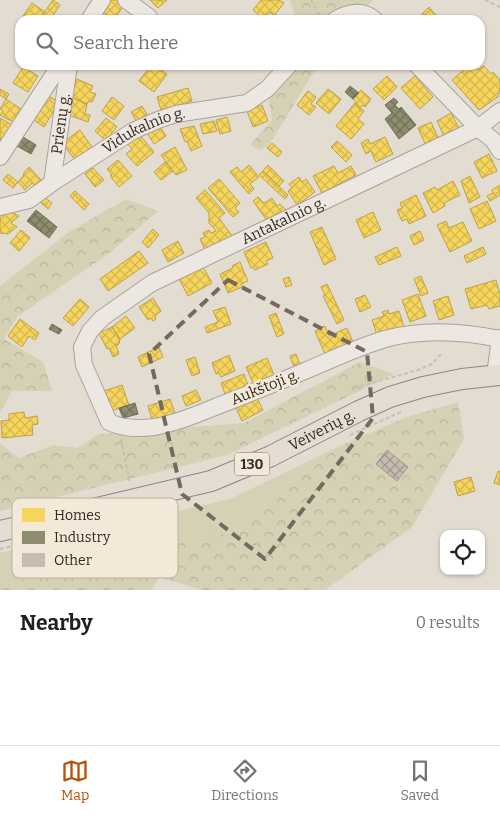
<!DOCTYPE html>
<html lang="en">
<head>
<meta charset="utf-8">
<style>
  :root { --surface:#fff; --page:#f2f2f2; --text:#202124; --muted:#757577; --line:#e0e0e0; --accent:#b45309 }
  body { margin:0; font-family:Bitter,serif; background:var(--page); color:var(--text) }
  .controls { position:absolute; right:15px; bottom:15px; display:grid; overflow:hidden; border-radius:10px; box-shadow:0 1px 4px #0004 }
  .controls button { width:45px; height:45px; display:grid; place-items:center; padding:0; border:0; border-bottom:1px solid var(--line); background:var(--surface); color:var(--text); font:25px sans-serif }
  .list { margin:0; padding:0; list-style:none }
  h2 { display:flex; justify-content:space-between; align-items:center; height:65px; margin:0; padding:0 20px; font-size:21px }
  h2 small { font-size:16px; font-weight:400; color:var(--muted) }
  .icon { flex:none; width:28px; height:28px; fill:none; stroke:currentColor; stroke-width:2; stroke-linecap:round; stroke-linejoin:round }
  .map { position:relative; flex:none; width:500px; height:590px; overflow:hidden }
  .search { position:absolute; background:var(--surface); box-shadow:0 1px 4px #0004; left:15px; right:15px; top:15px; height:55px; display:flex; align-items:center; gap:12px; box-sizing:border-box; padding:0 18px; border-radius:15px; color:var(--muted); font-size:19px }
  .sheet { height:155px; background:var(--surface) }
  nav { display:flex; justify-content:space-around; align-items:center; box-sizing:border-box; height:70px; border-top:1px solid var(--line); background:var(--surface); font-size:14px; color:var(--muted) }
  nav a { display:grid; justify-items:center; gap:2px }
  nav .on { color:var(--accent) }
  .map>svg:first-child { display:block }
  .grass { fill:#d4d1b5 }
  .forest { fill:url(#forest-crowns) }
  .homes { fill:url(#homes-cross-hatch); stroke:#bda24b }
  .industry { fill:url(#industry-cross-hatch); stroke:#736f57 }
  .building { fill:url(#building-cross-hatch); stroke:#a39890 }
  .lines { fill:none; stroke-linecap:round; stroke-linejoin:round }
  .minor-casing { stroke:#a9a299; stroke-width:18 }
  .major-casing { stroke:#8e8780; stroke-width:22 }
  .path { stroke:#c4bfb8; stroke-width:2; stroke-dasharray:4 2.5; stroke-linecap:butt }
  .minor { stroke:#ece8e1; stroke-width:16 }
  .major { stroke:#e3ddd4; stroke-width:20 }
  .marked { fill:none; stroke:#74685f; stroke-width:4; stroke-dasharray:10 6; stroke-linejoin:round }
  .labels { text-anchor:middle; stroke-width:5; stroke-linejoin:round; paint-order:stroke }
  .shield { fill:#f3e9d8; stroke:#706359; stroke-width:1 }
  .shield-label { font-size:14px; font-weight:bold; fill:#382a22 }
  .street-label { font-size:15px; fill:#382a22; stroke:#f3e9d8 }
  .key { fill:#f3e9d8; stroke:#bbb0a1; stroke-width:1 }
  .key-label { font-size:14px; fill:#382a22 }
</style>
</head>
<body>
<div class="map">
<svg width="500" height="590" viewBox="0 0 500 590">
  <defs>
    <pattern id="forest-crowns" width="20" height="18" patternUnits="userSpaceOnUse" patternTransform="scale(1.25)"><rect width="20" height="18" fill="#d4d1b5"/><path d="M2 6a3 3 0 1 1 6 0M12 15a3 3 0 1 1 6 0" fill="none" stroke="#b7b49b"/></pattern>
    <pattern id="homes-cross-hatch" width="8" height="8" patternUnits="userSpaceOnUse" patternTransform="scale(1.25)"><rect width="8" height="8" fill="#f6d55c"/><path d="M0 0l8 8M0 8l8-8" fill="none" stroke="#d4b750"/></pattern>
    <pattern id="industry-cross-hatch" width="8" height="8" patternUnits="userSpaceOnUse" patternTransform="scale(1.25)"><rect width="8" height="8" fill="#8c8c6e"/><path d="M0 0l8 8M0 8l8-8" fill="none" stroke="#73735a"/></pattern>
    <pattern id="building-cross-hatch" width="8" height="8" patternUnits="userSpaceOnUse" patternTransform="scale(1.25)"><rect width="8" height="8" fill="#c7bbb2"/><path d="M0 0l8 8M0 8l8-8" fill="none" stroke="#a39890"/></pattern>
  </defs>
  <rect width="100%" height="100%" fill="#e3dcd1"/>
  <path class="grass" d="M338,447L232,532L62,564L0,587V553L230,499Z"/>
  <path class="forest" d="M290,0H373L354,20H296Z
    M298,65H318L271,142L266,147L259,150L250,145L272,120L268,95Z
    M126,199L158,211L108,254L18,316L4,339L43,362L52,391H12L0,413V286L69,232Z
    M360,362L394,374L227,455L0,511V443L19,458L53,445L77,448L99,434L244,423Z
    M458,402L464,439L412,527L325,590H202L159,577L152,590H0V587L62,564L232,532L338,447L404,418Z"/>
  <path class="homes" d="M53,0L60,5L50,20H43L40,18Z
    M110,0H123L126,2L114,20L102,12Z
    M150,0H167L158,8Z
    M261,0H279L284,3L274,16L270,12L264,19L253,10Z
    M32,3L45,12L39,20H29L23,16Z
    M429,7L440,20H422L425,17L422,14Z
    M151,65H155L167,74L154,92L139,81Z
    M474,65L478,70L484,66L491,74L493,72L500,80V93L498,94L499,96L479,110L452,80L467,67L468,68Z
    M23,67L38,76L28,92L13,83Z
    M387,76L397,87L384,100L373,89Z
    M415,76L433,97L420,109L401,88Z
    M77,79L93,86L90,92L96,94L92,102L89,101L87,104L69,96Z
    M188,88L192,101L161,110L157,97Z
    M0,89L9,94L6,99L0,95Z
    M328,89L341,99L329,114L316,103Z
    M361,90L371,99L365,107L362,105L360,108L353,99Z
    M308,91L316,97L311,104L316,107L309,115L297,105Z
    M45,94L59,102L44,127L31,118Z
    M69,96L87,104L85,114L90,115L88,122L66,114Z
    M112,97L124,106L114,120L102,111Z
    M6,99L21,109L13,122L0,115L3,111L0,109Z
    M355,103L364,111L358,119L364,124L351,139L336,126Z
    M262,105L268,121L253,127L247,111Z
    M142,106L148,116L137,122L131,112Z
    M451,113L459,128L444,136L437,121Z
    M227,117L231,131L220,134L216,120Z
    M0,118L12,125L0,143Z
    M106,118L117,127L111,134L114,136L110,140L107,137L105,140L95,131Z
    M214,121L217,131L203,134L200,124Z
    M431,122L439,140L426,146L418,128Z
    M159,125L166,136L154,144L147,133Z
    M194,126L202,146L191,151L187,141L185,142L180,129Z
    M80,130L92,147L75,160L62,143Z
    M139,134L154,152L137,166L126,154L132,149L127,143Z
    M385,137L393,154L376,162L371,151L366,154L361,143L368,139L370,144Z
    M337,141L352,155L346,162L331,147Z
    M272,143L282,152L278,157L267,148Z
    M175,147L187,170L176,175L161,155Z
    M489,154L497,171L482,178L474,162Z
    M118,160L132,176L119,187L110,176L112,175L107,169Z
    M165,162L173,171L161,180L154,172Z
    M249,165L259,177L250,184L254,189L249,194L230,172L237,167L241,172Z
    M268,165L284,181L279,186L263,171Z
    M334,166L338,173L351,166L356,175L322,193L313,176Z
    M29,167L41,180L35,186L32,183L25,190L18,182L24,175L23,174Z
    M93,168L104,180L95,187L85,174Z
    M263,171L288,195L285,199L259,175Z
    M8,174L18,182L13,188L3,180Z
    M470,176L480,197L469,203L461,181Z
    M299,177L302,182L306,179L315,192L297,205L288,191L292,188L289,184Z
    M219,179L240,203L235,208L239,212L233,217L208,188Z
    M453,181L460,195L444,203L445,206L433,213L423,193L435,187L437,190Z
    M500,185V195L490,201L487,196L493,193L492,190Z
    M205,190L225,213L219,218L233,237L205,250L200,239L205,237L203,233L209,230L211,233L216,231L209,223V213L196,198Z
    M75,191L89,204L84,210L70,196Z
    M416,195L426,216L409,224L407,219L402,221L397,210L402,208L400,203Z
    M44,197L52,203L48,209L40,202Z
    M258,197L264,203L272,198L277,206L280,204L287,211L268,222L253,201Z
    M487,201L496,221L479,229L470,209Z
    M5,208L19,216L11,223L17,227L8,234L0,233V212Z
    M373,212L381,230L364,238L356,220Z
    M446,221L449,228L463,222L472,241L450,252L437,225Z
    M322,227L336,259L324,265L310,232Z
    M153,229L159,235L148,248L142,242Z
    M21,230L30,238L19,251L10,243Z
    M420,231L424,240L414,245L410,236Z
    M178,241L184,253L168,262L162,250Z
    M266,242L273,258L266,261L268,264L255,270L253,267L251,268L244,252Z
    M397,247L401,256L379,265L375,257Z
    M483,247L486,254L467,263L464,256Z
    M139,251L148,263L108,291L100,279Z
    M240,262L248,281L241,284L242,287L228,293L220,274L233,268L232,266Z
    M202,265L212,283L188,296L178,277Z
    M421,276L428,293L421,296L414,279Z
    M289,277L292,285L286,287L283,279Z
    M496,280L500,294V306L489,309L487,305L471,309L465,289Z
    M327,284L344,320L337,324L323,296L325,295L321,287Z
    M418,294L426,316L410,322L402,300Z
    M365,295L371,307L360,312L355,299Z
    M448,296L454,315L439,320L433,301Z
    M153,298L161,311L155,316L156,319L153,321L151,318L148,320L139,307Z
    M80,299L89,307L73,326L63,318Z
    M225,307L231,324L207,333L205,327L218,322L213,311Z
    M388,310L389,314L399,311L404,327L377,335L372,320L384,316L382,312Z
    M276,313L284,334L277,337L269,316Z
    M126,316L135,328L120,339L112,327Z
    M20,319L39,333L35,340L29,336L22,347L8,336Z
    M325,326L329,336L347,328L353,342L325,354L315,331Z
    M112,327L120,339L119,344L116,345L119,354L113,357L109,348L107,349L99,333Z
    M159,347L163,357L142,367L138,357Z
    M296,354L300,365L294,367L290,356Z
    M229,355L235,371L221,377L219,373L216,374L212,363Z
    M195,357L200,373L192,376L186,360Z
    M267,358L275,377L263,382L262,379L253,383L246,367Z
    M244,374L249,388L226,397L221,383Z
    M122,385L129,405L111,411L104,391Z
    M196,390L201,400L186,406L182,396Z
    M256,396L263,410L242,421L235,406Z
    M170,399L176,416L153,423L148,406Z
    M24,412L25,418L37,416L38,424L32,425L33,435L2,438L1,421L9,420V414Z
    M498,471L500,472V485L494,483Z
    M471,477L475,491L458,496L454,482Z"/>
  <path class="industry" d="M350,86L359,93L353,99L345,92Z
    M394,98L398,102L395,105L399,109L401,107L416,125L399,139L385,119L392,113L385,105Z
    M23,137L36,145L31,154L17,146Z
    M36,210L57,227L49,238L27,221Z
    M52,324L62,330L59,334L49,329Z
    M135,403L138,414L123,418L119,408Z"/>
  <path class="building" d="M387,450L408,467L397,481L376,464Z"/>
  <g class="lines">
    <defs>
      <g id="minor">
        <path d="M126,0L149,17"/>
        <path d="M89,20L102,0"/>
        <path d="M335,20C347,12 363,9 375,20"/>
        <path d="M417,65L478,128L493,140L500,151"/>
        <path d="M0,157L60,65"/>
        <path id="s1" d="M52,183L69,65"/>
        <path id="s2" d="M0,207L29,200L52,183L133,131L158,120L176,114L247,103L267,89L289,65"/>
        <path id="s3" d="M499,339C461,331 423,329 385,339C358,347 333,359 307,370C277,383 246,395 215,407C196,415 174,424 154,427C138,429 123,429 109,422L84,365L82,347L90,331L102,318L152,283L478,128L500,111"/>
        <path d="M495,375L500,338"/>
      </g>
      <g id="major">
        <path id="s4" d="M0,531L211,481L271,456L359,411L390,397L423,387L462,379L500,375"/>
      </g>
    </defs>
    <use href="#minor" class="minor-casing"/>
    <use href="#major" class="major-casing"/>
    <path class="path" d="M311,0L321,18
      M485,0L500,7
      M354,388L418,370L432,364L442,353
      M350,435L403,411
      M121,439L130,484
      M0,549L44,538"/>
    <use href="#minor" class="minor"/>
    <use href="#major" class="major"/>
  </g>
  <path class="marked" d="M228,280L367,352L373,418L265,559L182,494L149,354Z"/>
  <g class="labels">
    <rect class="shield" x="234.5" y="452.5" width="35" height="23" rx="4"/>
    <g class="shield-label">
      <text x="252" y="469">130</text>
    </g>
    <g class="street-label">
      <text dy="5" stroke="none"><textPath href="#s1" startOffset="60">Prienų g.</textPath></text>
      <text dy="5" stroke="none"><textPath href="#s2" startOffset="165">Vidukalnio g.</textPath></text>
      <text dy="5" stroke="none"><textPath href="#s3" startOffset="731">Antakalnio g.</textPath></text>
      <text transform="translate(265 387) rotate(-22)" y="5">Aukštoji g.</text>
      <text dy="5" stroke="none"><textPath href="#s4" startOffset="339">Veiverių g.</textPath></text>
    </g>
  </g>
  <rect x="12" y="498" width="166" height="80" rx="8" class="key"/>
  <rect x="22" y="508" width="23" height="14" fill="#f6d55c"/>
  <rect x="22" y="531" width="23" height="13" fill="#8c8c6e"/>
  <rect x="22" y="553" width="23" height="14" fill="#c7bbb2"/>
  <g class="key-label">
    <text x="54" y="520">Homes</text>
    <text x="54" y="542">Industry</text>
    <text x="54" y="565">Other</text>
  </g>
</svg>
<div class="controls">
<button><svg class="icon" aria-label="locate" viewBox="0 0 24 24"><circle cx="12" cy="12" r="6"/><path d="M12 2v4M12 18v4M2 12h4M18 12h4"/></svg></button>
</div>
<div class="search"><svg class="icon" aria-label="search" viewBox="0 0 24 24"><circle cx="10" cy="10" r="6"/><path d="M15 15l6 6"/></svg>Search here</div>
</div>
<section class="sheet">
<h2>Nearby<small>0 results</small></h2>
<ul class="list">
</ul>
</section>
<nav>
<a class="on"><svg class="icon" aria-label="map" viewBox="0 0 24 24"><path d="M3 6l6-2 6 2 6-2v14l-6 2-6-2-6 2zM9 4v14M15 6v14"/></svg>Map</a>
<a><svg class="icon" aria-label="directions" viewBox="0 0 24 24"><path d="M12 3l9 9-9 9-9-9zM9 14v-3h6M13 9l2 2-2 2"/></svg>Directions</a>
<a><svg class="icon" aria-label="saved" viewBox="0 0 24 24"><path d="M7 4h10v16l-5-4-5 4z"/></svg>Saved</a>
</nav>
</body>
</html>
